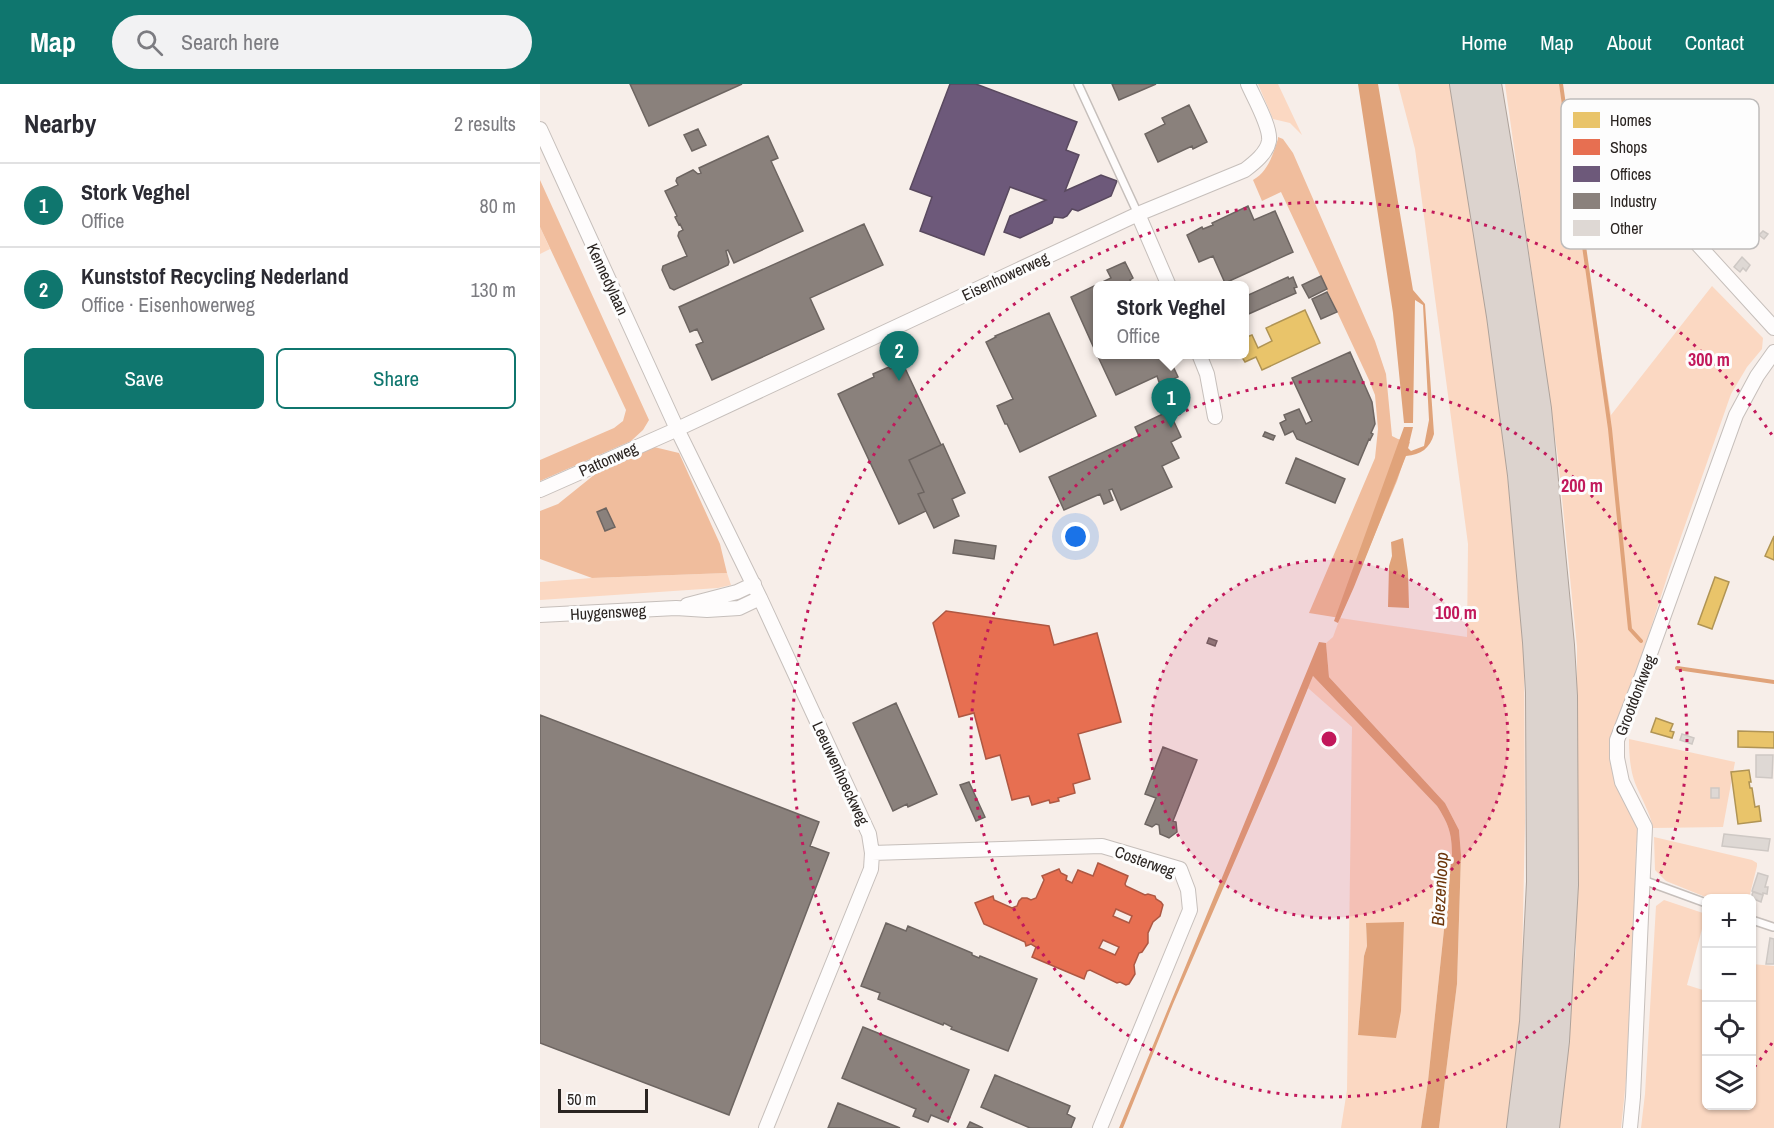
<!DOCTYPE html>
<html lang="en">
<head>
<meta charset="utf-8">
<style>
  :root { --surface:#fff; --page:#f2f2f3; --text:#2b2b33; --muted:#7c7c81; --line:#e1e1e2; --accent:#0f766e }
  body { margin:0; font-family:"Archivo Narrow",sans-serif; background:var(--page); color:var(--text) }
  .controls { position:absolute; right:18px; bottom:18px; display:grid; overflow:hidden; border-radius:9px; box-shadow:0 2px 4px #0004 }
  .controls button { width:54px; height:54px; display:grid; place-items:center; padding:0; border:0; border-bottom:2px solid var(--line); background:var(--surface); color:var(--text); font:30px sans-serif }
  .scale { position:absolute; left:18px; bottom:15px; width:90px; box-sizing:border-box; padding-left:6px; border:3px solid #2a2421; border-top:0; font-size:16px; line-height:21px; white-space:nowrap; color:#2a2421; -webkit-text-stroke:4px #fdfdfd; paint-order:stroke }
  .you { position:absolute; left:536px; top:453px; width:21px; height:21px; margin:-15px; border:4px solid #fff; border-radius:50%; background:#1a73e8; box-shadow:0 0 0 9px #1a73e833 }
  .badge { display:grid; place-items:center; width:39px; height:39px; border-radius:50%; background:var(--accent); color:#fff; font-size:20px; font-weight:700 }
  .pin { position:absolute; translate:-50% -50px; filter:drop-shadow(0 2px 3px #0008) }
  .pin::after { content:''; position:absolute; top:32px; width:21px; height:18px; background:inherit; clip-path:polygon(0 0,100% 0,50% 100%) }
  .popup { position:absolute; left:553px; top:197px; width:156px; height:78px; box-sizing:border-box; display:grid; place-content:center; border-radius:9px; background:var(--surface); filter:drop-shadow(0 2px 4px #0005); font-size:20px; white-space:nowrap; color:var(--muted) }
  .popup b { font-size:22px; color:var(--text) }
  .popup::after { content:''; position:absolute; left:50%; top:100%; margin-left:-12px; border:12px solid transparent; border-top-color:var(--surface) }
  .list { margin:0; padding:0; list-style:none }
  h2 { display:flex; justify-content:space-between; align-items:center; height:78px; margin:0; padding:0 24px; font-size:26px }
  h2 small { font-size:20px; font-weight:400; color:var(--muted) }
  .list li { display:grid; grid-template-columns:39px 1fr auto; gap:18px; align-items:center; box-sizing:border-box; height:84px; padding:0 24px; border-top:2px solid var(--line) }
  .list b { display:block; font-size:22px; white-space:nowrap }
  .list p { margin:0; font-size:20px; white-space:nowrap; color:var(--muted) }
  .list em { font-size:20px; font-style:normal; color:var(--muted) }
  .actions { display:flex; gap:12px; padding:18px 24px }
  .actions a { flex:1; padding:14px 0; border:2px solid var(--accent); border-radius:9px; text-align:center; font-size:21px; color:var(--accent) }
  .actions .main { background:var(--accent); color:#fff }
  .icon { flex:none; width:33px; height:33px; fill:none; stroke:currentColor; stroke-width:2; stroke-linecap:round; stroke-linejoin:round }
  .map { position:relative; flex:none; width:1234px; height:1044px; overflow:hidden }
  header { display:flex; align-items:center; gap:36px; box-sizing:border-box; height:84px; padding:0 30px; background:var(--accent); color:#fff }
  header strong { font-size:28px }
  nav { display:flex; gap:33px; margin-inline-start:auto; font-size:21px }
  .search { width:420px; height:54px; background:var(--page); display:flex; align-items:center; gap:15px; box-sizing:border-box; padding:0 21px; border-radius:33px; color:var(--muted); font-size:22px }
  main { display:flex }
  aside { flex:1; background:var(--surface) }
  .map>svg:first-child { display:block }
  .green { fill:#fbd8c2; fill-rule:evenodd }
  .forest { fill:#f0bd9d }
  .water { fill:#e0a37a }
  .homes { fill:#e9c46a; stroke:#b09454; stroke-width:1.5 }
  .shops { fill:#e76f51; stroke:#ae5843; stroke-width:1.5; fill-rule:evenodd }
  .offices { fill:#6d597a; stroke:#59495f; stroke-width:1.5 }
  .industry { fill:#8a817c; stroke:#6d6561; stroke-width:1.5 }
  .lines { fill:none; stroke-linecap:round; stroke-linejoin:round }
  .stream { stroke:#e0a37a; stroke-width:4 }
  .building { fill:#ded8d4; stroke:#cec8c4; stroke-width:1.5 }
  .lane-casing { stroke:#c6bfbb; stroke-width:10 }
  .street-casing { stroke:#c6bfbb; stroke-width:16 }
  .highway-casing { stroke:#aea29a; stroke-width:28 }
  .lane { stroke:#fefcfc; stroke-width:7 }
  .street { stroke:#fefcfc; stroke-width:14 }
  .highway { stroke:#dcd3ce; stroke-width:26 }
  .ring { fill:none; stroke:#c2185b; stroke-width:3; stroke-dasharray:3 6 }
  .labels { text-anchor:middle; stroke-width:6; stroke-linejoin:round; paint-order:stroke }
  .street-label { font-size:16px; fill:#2a2421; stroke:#fdfdfd }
  .water-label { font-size:18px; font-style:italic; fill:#6b350a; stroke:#fdfdfd }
  .key { fill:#fdfdfd; stroke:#bebcbb; stroke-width:1.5 }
  .key-label { font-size:16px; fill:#2a2421 }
  .centre { fill:#c2185b; stroke:#fdfdfd; stroke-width:3 }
  .ring-label { font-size:18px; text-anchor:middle; font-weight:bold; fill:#c2185b; stroke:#fdfdfd; stroke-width:6; stroke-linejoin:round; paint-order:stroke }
</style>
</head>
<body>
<header>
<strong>Map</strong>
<div class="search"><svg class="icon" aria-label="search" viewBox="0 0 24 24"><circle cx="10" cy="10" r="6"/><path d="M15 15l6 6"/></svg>Search here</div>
<nav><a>Home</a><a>Map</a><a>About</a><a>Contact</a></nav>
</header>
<main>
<aside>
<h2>Nearby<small>2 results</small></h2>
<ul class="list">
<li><span class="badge">1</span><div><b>Stork Veghel</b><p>Office</p></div><em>80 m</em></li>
<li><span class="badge">2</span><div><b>Kunststof Recycling Nederland</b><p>Office · Eisenhowerweg</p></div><em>130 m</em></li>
</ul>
<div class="actions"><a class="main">Save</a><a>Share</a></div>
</aside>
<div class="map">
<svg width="1234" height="1044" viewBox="0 0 1234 1044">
  <rect width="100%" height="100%" fill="#f7eee9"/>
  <path class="green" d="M718,0H738L762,51L750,39L733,35Z
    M858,0H911L953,246L984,562L985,739L981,926L968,1044H899L917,900L921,771L919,746L905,719L789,593L786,559L793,553L800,534L927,553L928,460L875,65Z
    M965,0H1019L1071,331L1172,202L1223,254L1222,265L1207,283L1191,310L1130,484L1106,559L1096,598L1075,655L1097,737L1099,755L1096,760C1095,854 1092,950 1081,1044H1019L1036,866L1037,563L1018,374Z
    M0,143L10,165L0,170Z
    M187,489L191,501L178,504L0,516V498L52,494Z
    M773,592L897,722C908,739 912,749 912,770L888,997L881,1044H801L807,1006L812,643L768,604ZM826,839H864L862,878L818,951L824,872L827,862Z
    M1089,655L1195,678L1183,743L1113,744C1110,728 1101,714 1095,699C1090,685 1089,670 1089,655Z
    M1114,753L1212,776L1217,779V782L1209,814H1168L1126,797L1115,786Z
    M1124,816L1166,830L1147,901L1166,907V1022H1212V880L1234,882V1044H1101L1105,1010L1116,822Z"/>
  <path class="forest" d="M738,53L743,55L753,69L835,257L846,290L852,352L858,355L870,358L857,397L800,534L769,529L835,374L838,345L835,311L829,296L741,108L722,117L713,96C728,88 733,70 738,55Z
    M0,96L109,336L103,346L91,357L0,397V376L74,344L83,337L86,326L0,143Z
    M114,363L139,369L180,460L187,489L52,494L0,475V427L18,420L59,387Z"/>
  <path class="water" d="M818,0H838L873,206L885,220L894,350C890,364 881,371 866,372L814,503L798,539L794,537L864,343H873L868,364L871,367L884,362L889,336L883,221L875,216L873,339H864L853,229Z
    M863,454L868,488L869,524L848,523L849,482L852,472L851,458Z
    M779,558L786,559L789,593L905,719L919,746L921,771L917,900L899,1044H881L888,997L912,770C912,749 908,739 897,722L773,592L736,682L633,920L583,1044H579Z
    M864,838L861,927L856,954L818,951L824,872L827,862L826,839Z"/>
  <path class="homes" d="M765,226L780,259L722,286L716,273L705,278L700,270H704V254L712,251L718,264L732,257L726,244Z
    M1234,452V476L1225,472Z
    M1175,493L1189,498L1172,545L1158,540Z
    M1116,634L1133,640L1130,647L1134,648L1132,654L1111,648Z
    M1198,647L1234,648V664L1198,663Z
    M1209,686L1211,698H1209L1210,704H1212L1215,723L1219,722L1221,737L1198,740L1191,688Z"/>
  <path class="shops" d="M406,527L509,542L514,561L557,549L581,638L538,650L550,695L533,700L535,709L518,714L519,717L510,719L509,716L492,721L489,712L472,716L460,671L446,675L434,629L419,633L393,539Z
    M558,779L588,792L585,800L586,802L605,811L608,810L615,812L616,815L621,818L623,821L620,832L613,838L608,849V859L602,868L599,869L594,881L595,890L589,900L586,901L580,898L577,899L550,886L547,887L544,895L492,873L496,863L491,860L486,862L485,858L444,840L435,819L453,812L454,816L472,824L477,822L479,817L482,814H487L491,816L496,814L504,796L502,792L519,785L521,789L527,792L526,796L532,799L538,786L553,792ZM576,825L592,832L589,839L573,832ZM563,856L579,863L575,871L559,864Z"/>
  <path class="offices" d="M410,0H436L537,38L526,66L539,71L525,107L561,91L577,97L571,112L538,127L532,125L527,132L523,134L514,133L512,139L480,154L464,148L470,132L506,116L470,103L444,171L380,147L392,113L370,105Z"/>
  <path class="industry" d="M90,0H202L109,42Z
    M572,0H616L579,16Z
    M649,21L667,58L653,65L652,62L618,78L605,50L625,40L622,34Z
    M158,45L166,61L152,67L144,51Z
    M228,52L238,74L231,77L263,147L194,179L188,166L186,167L189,178L188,181L134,206L130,204L122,186L123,182L147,172L138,152L139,148L143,146L140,140L139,141L135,133L137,132L125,107L138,101L136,97L137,94L153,86L158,90L161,89L159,84Z
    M708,122L714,136L735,127L753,168L685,199L673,172L659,178L647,151L662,143L663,145L673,141L672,139Z
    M324,140L343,181L270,214L284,245L172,296L156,261L163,258L157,245L150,248L139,223Z
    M585,178L593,194L590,196L594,202H558V260L553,262L531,213L571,194L567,186Z
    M781,192L787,205L769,214L762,201Z
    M748,193L749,195L753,193L757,203L754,204L756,209L704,232V213Z
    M787,208L797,228L781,235L772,215Z
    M509,229L556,332L480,368L467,340H465L457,322L473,315L446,258L456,253L455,252Z
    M558,260V270H626L627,278L630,276L638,293L620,301L617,292L576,311L553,262Z
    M810,268L832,318L835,340L831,349L833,350L830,356L829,355L818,381L757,355L753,347L745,351L740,339L746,336L744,331L759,325L766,340L772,337L752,294Z
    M363,280L401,361L369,376L384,408L378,410L386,427L359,440L298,310L334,293L333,290L349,283L350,285Z
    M629,327L641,353L631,358L639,374L622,382L632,403L581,426L572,405L569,406L573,416L564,420L560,410L524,426L509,393L599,352L595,343Z
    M725,348L735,352L733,356L723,352Z
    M403,360L425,409L412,415L419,432L394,444L378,410L384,408L369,376Z
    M756,374L805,395L795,419L746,399Z
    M66,424L75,443L65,447L57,428Z
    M415,456L456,462L454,475L413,469Z
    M669,554L677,557L675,562L667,559Z
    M356,619L397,710L368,723L367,720L353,727L313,639Z
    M0,631L279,738L270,762L289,769L189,1031L0,959Z
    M623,663L657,676L633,737L636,738L637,748L629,754L620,750L619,741L616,740L612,743L605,740L616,714L605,710Z
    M429,698L445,733L436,737L420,701Z
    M346,839L366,847L368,842L432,869V871L439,874L440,872L497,895L468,967L411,945L412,943L404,939L403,941L338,915L340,909L321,902Z
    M323,943L429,986L408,1038L391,1031L388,1038L373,1032L376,1025L302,994Z
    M455,991L530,1022L527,1030L535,1034L531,1044H490L441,1023Z
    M298,1019L360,1044H288Z
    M430,1038L443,1044H427Z"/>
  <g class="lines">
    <path class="stream" d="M1021,0L1070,345L1090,545L1101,557
      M1137,584L1234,598"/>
  </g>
  <path class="building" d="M1223,147L1228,150L1224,155L1219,151Z
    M1202,173L1210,181L1206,187L1203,184L1200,188L1194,183Z
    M1142,650L1154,654L1152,660L1140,656Z
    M1216,671H1233L1232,694L1216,693Z
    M1171,704H1179V714H1171Z
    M1184,750L1230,755L1228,767L1182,762Z
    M1218,789L1228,792L1225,803H1228L1227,810L1223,809V811L1212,807Z
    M1213,808L1223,811L1221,818L1211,814Z
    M1230,854L1234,855V880H1226Z"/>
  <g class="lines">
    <defs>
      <path id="lane" d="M538,0L598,130
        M1103,796L1166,819
        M1212,836L1233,843"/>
      <path id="street" d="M1049,41L1234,244
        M0,45L137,345L220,514L329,750L332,769L331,785L226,1044
        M598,130L629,202
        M659,270L667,290L675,333
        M0,406L131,348L598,130L705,86C714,79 727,69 729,57C731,43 714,14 708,0
        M147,521L197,508L214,500
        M0,531L136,524L167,526L199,524L220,514
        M332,769L562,762L640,785L648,806L650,826L560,1044
        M1090,1044L1093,1013L1105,743L1082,698L1077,674V656L1102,592L1196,331L1217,292L1234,268"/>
      <path id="highway" d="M923,0L960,232L981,391L996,558L999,608L1000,798L993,938L980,1044
        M948,0L966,109L998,325L1021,561L1024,612L1025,801L1016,957L1006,1044"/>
    </defs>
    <use href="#lane" class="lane-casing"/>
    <use href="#street" class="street-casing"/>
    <use href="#highway" class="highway-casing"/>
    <use href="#lane" class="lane"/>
    <use href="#street" class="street"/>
    <use href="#highway" class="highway"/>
  </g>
  <circle cx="789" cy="655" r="179" fill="#c2185b" fill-opacity=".12"/>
  <g class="ring">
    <circle cx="789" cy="655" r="179"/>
    <circle cx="789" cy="655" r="358"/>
    <path d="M1232 959A537 537 0 0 1 1212 986M416 1041A537 537 0 1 1 1232 351"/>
  </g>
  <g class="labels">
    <g class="street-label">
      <text transform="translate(465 192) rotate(-25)" y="6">Eisenhowerweg</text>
      <text transform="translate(68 195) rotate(65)" y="6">Kennedylaan</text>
      <text transform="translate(68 375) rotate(-24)" y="6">Pattonweg</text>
      <text transform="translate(68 528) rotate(-3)" y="6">Huygensweg</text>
      <text transform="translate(1095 611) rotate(-69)" y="6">Grootdonkweg</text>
      <text transform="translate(301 689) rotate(65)" y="6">Leeuwenhoeckweg</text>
      <text transform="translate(605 777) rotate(20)" y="6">Costerweg</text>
    </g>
    <g class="water-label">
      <text transform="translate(900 805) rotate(-87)" y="6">Biezenloop</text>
    </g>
  </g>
  <rect x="1021" y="15" width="198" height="150" rx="9" class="key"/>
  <rect x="1033" y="28" width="27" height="16" fill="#e9c46a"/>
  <rect x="1033" y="55" width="27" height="16" fill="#e76f51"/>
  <rect x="1033" y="82" width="27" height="16" fill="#6d597a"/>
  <rect x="1033" y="109" width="27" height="16" fill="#8a817c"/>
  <rect x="1033" y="136" width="27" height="16" fill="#ded8d4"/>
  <g class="key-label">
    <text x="1070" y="42">Homes</text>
    <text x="1070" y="69">Shops</text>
    <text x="1070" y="96">Offices</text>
    <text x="1070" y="123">Industry</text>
    <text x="1070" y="150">Other</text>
  </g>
  <circle cx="789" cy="655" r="9" class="centre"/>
  <g class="ring-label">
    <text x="1169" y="282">300 m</text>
    <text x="1042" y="408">200 m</text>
    <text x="916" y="535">100 m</text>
  </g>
</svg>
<div class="controls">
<button>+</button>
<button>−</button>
<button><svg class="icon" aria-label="locate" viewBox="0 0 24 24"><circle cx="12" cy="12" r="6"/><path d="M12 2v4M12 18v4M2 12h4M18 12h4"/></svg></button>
<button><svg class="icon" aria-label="layers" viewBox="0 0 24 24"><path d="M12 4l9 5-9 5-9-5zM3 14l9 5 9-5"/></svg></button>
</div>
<div class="scale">50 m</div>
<div class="you"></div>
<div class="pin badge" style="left:631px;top:344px">1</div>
<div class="popup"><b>Stork Veghel</b>Office</div>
<div class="pin badge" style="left:359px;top:297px">2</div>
</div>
</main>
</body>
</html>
